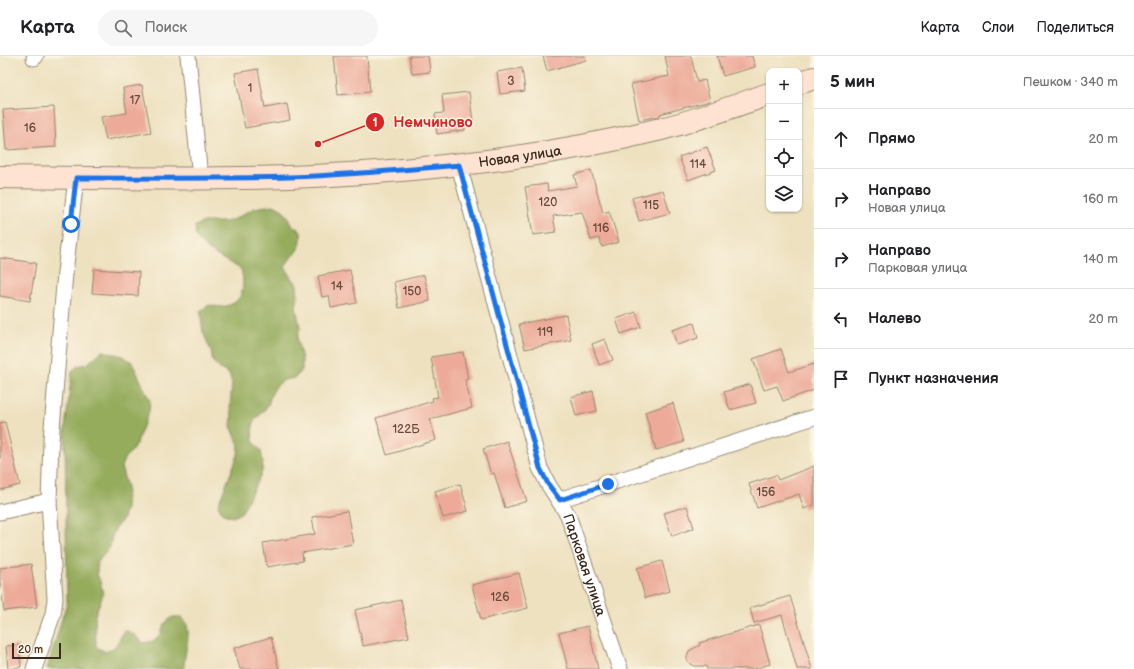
<!DOCTYPE html>
<html lang="ru">
<head>
<meta charset="utf-8">
<style>
  :root { --surface:#fff; --page:#f6f6f6; --text:#202124; --muted:#757577; --line:#e0e0e0 }
  body { margin:0; font-family:"Balsamiq Sans",sans-serif; background:var(--page); color:var(--text) }
  .controls { position:absolute; right:12px; top:12px; display:grid; overflow:hidden; border-radius:8px; box-shadow:0 1px 3px #0004 }
  .controls button { width:36px; height:36px; display:grid; place-items:center; padding:0; border:0; border-bottom:1px solid var(--line); background:var(--surface); color:var(--text); font:20px sans-serif }
  .scale { position:absolute; left:12px; bottom:10px; width:49px; box-sizing:border-box; padding-left:4px; border:2px solid #3b2a1e; border-top:0; font-size:11px; line-height:14px; white-space:nowrap; color:#3b2a1e; -webkit-text-stroke:3px #fcf5e5; paint-order:stroke }
  .stop { position:absolute; width:12px; height:12px; margin:-9px; border:3px solid #1a73e8; border-radius:50%; background:#fff }
  .stop.end { background:#1a73e8; border-color:#fff; box-shadow:0 1px 4px #0008 }
  .list { margin:0; padding:0; list-style:none }
  h2 { display:flex; justify-content:space-between; align-items:center; height:52px; margin:0; padding:0 16px; font-size:17px }
  h2 small { font-size:13px; font-weight:400; color:var(--muted) }
  .list li { display:grid; grid-template-columns:26px 1fr auto; gap:12px; align-items:center; box-sizing:border-box; height:60px; padding:0 16px; border-top:1px solid var(--line) }
  .list b { display:block; font-size:15px; white-space:nowrap }
  .list p { margin:0; font-size:13px; white-space:nowrap; color:var(--muted) }
  .list em { font-size:13px; font-style:normal; color:var(--muted) }
  .icon { flex:none; width:22px; height:22px; fill:none; stroke:currentColor; stroke-width:2; stroke-linecap:round; stroke-linejoin:round }
  .map { position:relative; flex:none; width:814px; height:613px; overflow:hidden }
  header { display:flex; align-items:center; gap:24px; box-sizing:border-box; height:56px; padding:0 20px; background:var(--surface); border-bottom:1px solid var(--line) }
  header strong { font-size:19px }
  nav { display:flex; gap:22px; margin-inline-start:auto; font-size:14px }
  .search { width:280px; height:36px; background:var(--page); display:flex; align-items:center; gap:10px; box-sizing:border-box; padding:0 14px; border-radius:22px; color:var(--muted); font-size:15px }
  main { display:flex }
  aside { flex:1; background:var(--surface) }
  .map>svg:first-child { display:block }
  .forest { fill:#95ac5d; stroke:#686b3e }
  .building { fill:#edaa99 }
  .lines { fill:none; stroke-linecap:round; stroke-linejoin:round }
  .street-casing { stroke:#94866f; stroke-width:17 }
  .secondary-casing { stroke:#94866f; stroke-width:24 }
  .street { stroke:#fff; stroke-width:15 }
  .secondary { stroke:#fee3d2; stroke-width:22 }
  .route { stroke:#1a73e8; stroke-width:5 }
  .labels { text-anchor:middle; stroke-width:3; stroke-linejoin:round; paint-order:stroke }
  .number-label { font-size:12px; fill:#684a3d }
  .street-label { font-size:14px; fill:#3b2a1e; stroke:#fcf5e5 }
  .leader { fill:none; stroke:#d62828; stroke-width:1.5 }
  .callout-dot { fill:#d62828; stroke:#fcf5e5; stroke-width:1.5 }
  .mark-label { font-size:12px; text-anchor:middle; font-weight:bold; fill:#fff }
  .callout-label { font-size:15px; text-anchor:middle; font-weight:bold; fill:#d62828; stroke:#fcf5e5; stroke-width:3; stroke-linejoin:round; paint-order:stroke }
</style>
</head>
<body>
<header>
<strong>Карта</strong>
<div class="search"><svg class="icon" aria-label="search" viewBox="0 0 24 24"><circle cx="10" cy="10" r="6"/><path d="M15 15l6 6"/></svg>Поиск</div>
<nav><a>Карта</a><a>Слои</a><a>Поделиться</a></nav>
</header>
<main>
<div class="map">
<svg width="814" height="613" viewBox="0 0 814 613">
  <rect width="100%" height="100%" fill="#fcf5e5"/>
  <filter id="ink" filterUnits="userSpaceOnUse"><feTurbulence type="fractalNoise" baseFrequency=".025" numOctaves="2"/><feDisplacementMap in="SourceGraphic" scale="8" xChannelSelector="R" yChannelSelector="G"/><feConvolveMatrix kernelMatrix="1 2 1 2 8 2 1 2 1" color-interpolation-filters="sRGB"/></filter>
  <filter id="wash" filterUnits="userSpaceOnUse"><feTurbulence type="fractalNoise" baseFrequency=".012" numOctaves="4" result="noise"/><feDisplacementMap in="SourceGraphic" scale="16" xChannelSelector="R" yChannelSelector="G"/><feGaussianBlur stdDeviation="0.9" result="paint"/><feColorMatrix in="noise" values="0 0 0 0 0 0 0 0 0 0 0 0 0 0 0 0 0 1.4 0 .05"/><feComposite in="paint" operator="in"/></filter>
  <g filter="url(#wash)">
    <rect width="100%" height="100%" fill="#eee1c0"/>
    <path class="forest" d="M274,149L283,154L289,162L292,169L301,175C303,196 293,195 285,211L297,229L298,240L296,251L300,272L297,283L302,303V314L295,322L284,324L276,330L271,339L268,349L262,357L254,365L252,375L253,385L261,395L263,406L262,416L242,456L233,461L223,458L218,449L238,399L239,389L231,370L232,360L230,350L232,328L229,318L220,313L213,306L211,295L203,276L200,255L209,249C236,256 248,239 241,213C230,207 200,192 196,180C195,177 196,173 195,170L204,166H226L237,162L254,152Z
      M102,295L123,300L132,306L150,345L149,355L137,386L132,395L125,401L121,411L127,431L126,452L123,463L116,471L112,481L110,491L97,507V518L101,528L103,538L95,559L96,591L106,596L115,591L125,574L135,579L143,587L153,585L161,578L164,568L172,561H182C184,564 187,567 187,570C191,581 183,600 184,613H47L67,546L65,373L72,316L77,310L87,308Z"/>
    <g id="blocks">
      <path class="building" d="M334,0H367L370,36L338,39Z
        M409,0H428L430,16L412,18Z
        M543,0H585L586,4L547,15Z
        M665,0H691L697,26L705,24L710,45L660,58V60L639,64L631,28L669,20Z
        M717,0H752L755,11L723,20Z
        M522,12L525,35L500,38L497,16Z
        M258,13L265,52L287,48L290,64L245,72L235,17Z
        M142,29L151,76L106,84L101,61L127,57L123,32Z
        M469,36L473,65L464,66L465,74L437,78L435,58L444,57L442,39Z
        M54,51L56,91L6,94L3,54Z
        M707,91L716,114L688,124L679,101Z
        M591,114L603,157L609,155L619,186L602,191L599,182L591,184L582,156L553,160L556,176L533,179L525,131L547,128L548,135L577,130L574,119Z
        M663,134L670,157L639,165L632,142Z
        M0,202L36,207L30,245L0,240Z
        M94,213L139,216L138,240L92,237Z
        M350,214L357,247L331,252L329,240L322,241L318,220Z
        M424,219L430,245L399,252L394,226Z
        M636,256L641,271L621,278L616,263Z
        M566,259L571,284L525,293L519,268Z
        M694,267L698,282L677,289L672,274Z
        M605,283L613,304L599,309L592,288Z
        M781,293L789,316L814,308V334L783,345L777,330L764,334L753,303Z
        M463,296L468,323L465,324L472,352L430,363L436,384L387,399L376,362L433,345L432,342L438,341L431,301Z
        M750,328L756,347L730,354L724,336Z
        M593,335L597,355L576,360L571,341Z
        M673,347L684,386L656,394L645,356Z
        M5,366L20,429L0,434V367Z
        M507,385L527,445L505,452L494,417L491,418L483,393Z
        M814,410V449L804,453L799,438L757,452L749,428L776,419L778,424Z
        M460,428L468,455L443,462L435,435Z
        M687,450L694,472L672,480L664,457Z
        M347,455L353,488L302,497L303,505L267,511L263,487L315,478L312,461Z
        M662,505L670,535L645,542L637,512Z
        M31,508L37,551L4,555L0,525V512Z
        M519,517L528,552L481,564L472,529Z
        M790,540L812,613H797L782,559L754,567L750,552Z
        M401,544L409,581L363,590L355,554Z
        M759,569L770,608L754,613H707L706,610H694L690,608L687,604V600L689,595L700,589L699,587Z
        M588,570L598,613H568L559,577Z
        M271,581L279,613H240L234,592Z
        M19,589L21,611L8,613L6,590Z"/>
    </g>
  </g>
  <g filter="url(#ink)">
    <use href="#blocks" fill-opacity="0" stroke="#94866f" stroke-width="1"/>
    <g class="lines">
      <defs>
        <g id="street">
          <path d="M188,0L200,122"/>
          <path d="M34,2L36,0"/>
          <path id="s1" d="M459,109L540,412L548,428L568,459L620,613"/>
          <path d="M559,444L814,361"/>
          <path d="M0,456L49,445"/>
          <path d="M34,613L53,558L55,543L49,445L51,384L65,217L76,122"/>
        </g>
        <g id="secondary">
          <path d="M799,27L814,22"/>
          <path id="s2" d="M0,121C96,122 193,124 289,121C414,116 540,103 661,73C698,64 734,50 769,38"/>
        </g>
      </defs>
      <use href="#street" class="street-casing"/>
      <use href="#secondary" class="secondary-casing"/>
      <use href="#street" class="street"/>
      <use href="#secondary" class="secondary"/>
    </g>
  </g>
  <g class="lines" filter="url(#ink)">
    <path class="route" d="M71,168L76,122C147,122 218,123 289,121C346,119 402,114 459,109L540,412L548,428L560,444L608,428"/>
  </g>
  <g class="labels">
    <g class="number-label">
      <text x="511" y="29">3</text>
      <text x="250" y="36">1</text>
      <text x="135" y="48">17</text>
      <text x="30" y="76">16</text>
      <text x="698" y="112">114</text>
      <text x="548" y="150">120</text>
      <text x="651" y="153">115</text>
      <text x="601" y="176">116</text>
      <text x="337" y="234">14</text>
      <text x="412" y="239">150</text>
      <text x="545" y="280">119</text>
      <text x="406" y="377">122Б</text>
      <text x="766" y="440">156</text>
      <text x="500" y="545">126</text>
    </g>
    <g class="street-label">
      <text dy="5" stroke="none"><textPath href="#s2" startOffset="521">Новая улица</textPath></text>
      <text dy="5" stroke="none"><textPath href="#s1" startOffset="421">Парковая улица</textPath></text>
    </g>
  </g>
  <path class="leader" d="M318 88L375 66"/>
  <g class="callout-dot">
    <circle cx="318" cy="88" r="4"/>
    <circle cx="375" cy="66" r="10"/>
  </g>
  <g class="mark-label">
    <text x="375" y="70">1</text>
  </g>
  <g class="callout-label">
    <text x="433" y="71">Немчиново</text>
  </g>
</svg>
<div class="controls">
<button>+</button>
<button>−</button>
<button><svg class="icon" aria-label="locate" viewBox="0 0 24 24"><circle cx="12" cy="12" r="6"/><path d="M12 2v4M12 18v4M2 12h4M18 12h4"/></svg></button>
<button><svg class="icon" aria-label="layers" viewBox="0 0 24 24"><path d="M12 4l9 5-9 5-9-5zM3 14l9 5 9-5"/></svg></button>
</div>
<div class="scale">20 m</div>
<div class="stop" style="left:71px;top:168px"></div>
<div class="stop end" style="left:608px;top:428px"></div>
</div>
<aside>
<h2>5 мин<small>Пешком · 340 m</small></h2>
<ul class="list">
<li><svg class="icon" aria-label="ahead" viewBox="0 0 24 24"><path d="M12 20V5M6 11l6-6 6 6"/></svg><div><b>Прямо</b></div><em>20 m</em></li>
<li><svg class="icon" aria-label="right" viewBox="0 0 24 24"><path d="M7 20v-9h11M14 6l5 5-5 5"/></svg><div><b>Направо</b><p>Новая улица</p></div><em>160 m</em></li>
<li><svg class="icon" aria-label="right" viewBox="0 0 24 24"><path d="M7 20v-9h11M14 6l5 5-5 5"/></svg><div><b>Направо</b><p>Парковая улица</p></div><em>140 m</em></li>
<li><svg class="icon" aria-label="left" viewBox="0 0 24 24"><path d="M17 20v-9H6M10 6l-5 5 5 5"/></svg><div><b>Налево</b></div><em>20 m</em></li>
<li><svg class="icon" aria-label="arrive" viewBox="0 0 24 24"><path d="M6 21V4h12l-3 4 3 4H6"/></svg><div><b>Пункт назначения</b></div></li>
</ul>
</aside>
</main>
</body>
</html>
